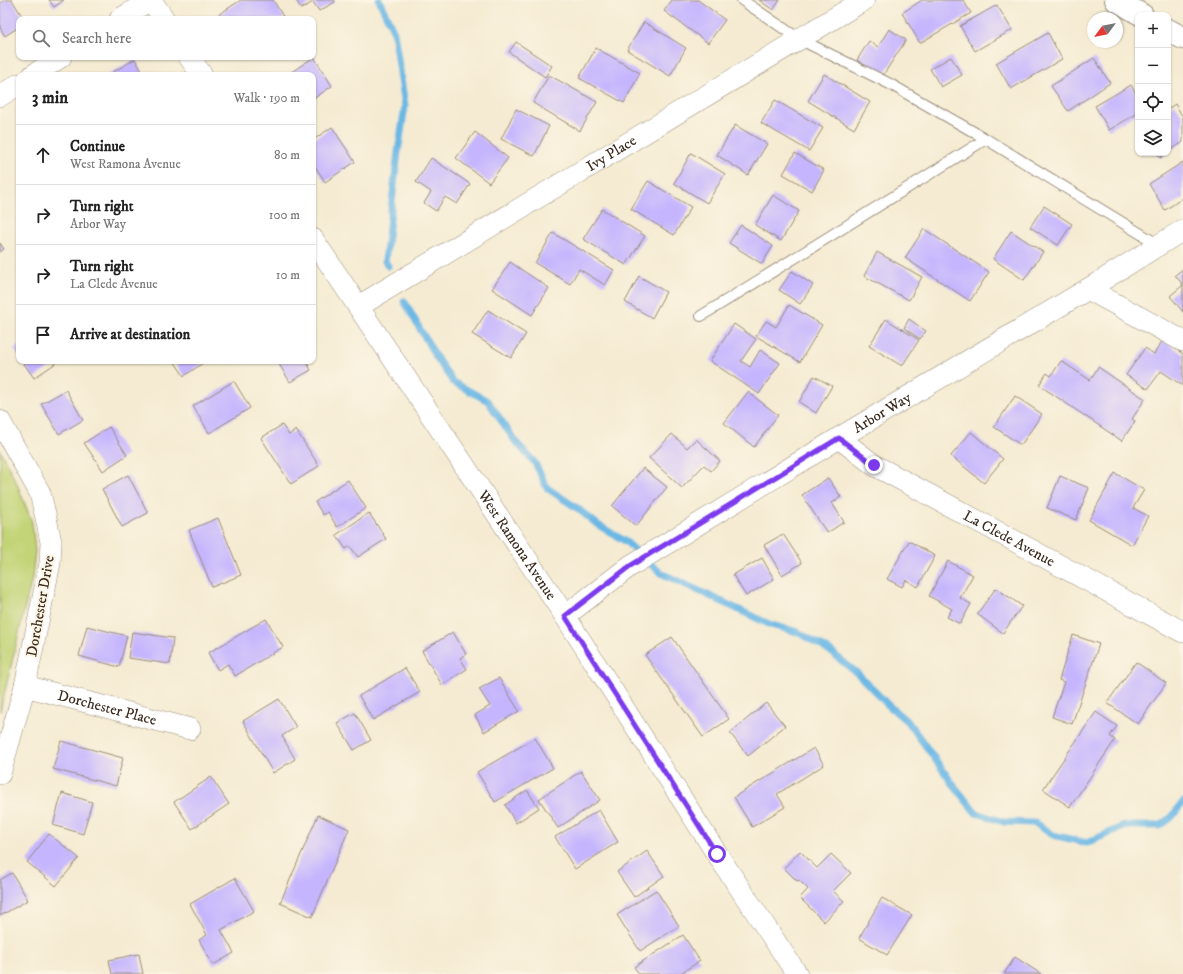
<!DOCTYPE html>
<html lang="en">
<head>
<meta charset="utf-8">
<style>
  :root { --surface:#fff; --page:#f2f2f2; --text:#222; --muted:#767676; --line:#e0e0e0 }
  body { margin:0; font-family:"IM FELL DW Pica",serif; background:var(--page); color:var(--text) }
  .controls { position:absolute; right:12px; top:12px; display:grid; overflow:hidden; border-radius:8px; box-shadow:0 1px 3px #0004 }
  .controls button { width:36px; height:36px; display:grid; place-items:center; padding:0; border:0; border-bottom:1px solid var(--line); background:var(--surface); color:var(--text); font:20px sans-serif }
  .compass { position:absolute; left:1087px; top:12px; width:36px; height:36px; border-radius:50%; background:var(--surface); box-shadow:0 1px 3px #0004; rotate:238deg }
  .stop { position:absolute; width:12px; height:12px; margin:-9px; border:3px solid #7c3aed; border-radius:50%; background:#fff }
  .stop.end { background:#7c3aed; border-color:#fff; box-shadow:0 1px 4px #0008 }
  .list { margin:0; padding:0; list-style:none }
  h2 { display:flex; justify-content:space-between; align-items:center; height:52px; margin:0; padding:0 16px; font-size:17px }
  h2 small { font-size:13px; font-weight:400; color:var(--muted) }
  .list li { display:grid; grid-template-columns:26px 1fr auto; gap:12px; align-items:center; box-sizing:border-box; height:60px; padding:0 16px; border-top:1px solid var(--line) }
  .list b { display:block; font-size:15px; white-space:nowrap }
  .list p { margin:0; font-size:13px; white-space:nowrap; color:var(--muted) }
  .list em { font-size:13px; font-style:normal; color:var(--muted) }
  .icon { flex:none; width:22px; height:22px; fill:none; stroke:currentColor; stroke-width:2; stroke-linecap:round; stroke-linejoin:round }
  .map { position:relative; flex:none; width:1183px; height:974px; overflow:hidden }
  .search { position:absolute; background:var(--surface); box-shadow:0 1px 3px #0004; left:16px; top:16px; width:300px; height:44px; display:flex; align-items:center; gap:10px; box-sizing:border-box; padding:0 14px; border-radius:8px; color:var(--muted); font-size:15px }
  .panel { position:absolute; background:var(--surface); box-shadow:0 1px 3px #0004; left:16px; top:72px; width:300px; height:292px; border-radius:8px }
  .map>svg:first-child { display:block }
  .green { fill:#c2d477; stroke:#7e7f4a }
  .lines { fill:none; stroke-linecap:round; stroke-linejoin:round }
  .stream { stroke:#6cb8e5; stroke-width:7 }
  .building { fill:#c5b5fe }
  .lane-casing { stroke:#988a78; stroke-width:12 }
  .street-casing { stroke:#988a78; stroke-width:22 }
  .secondary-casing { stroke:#988a78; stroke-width:24 }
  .lane { stroke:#fff; stroke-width:10 }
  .street { stroke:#fff; stroke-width:21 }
  .secondary { stroke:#fff; stroke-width:22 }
  .route { stroke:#7c3aed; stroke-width:5 }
  .labels { text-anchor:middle; stroke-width:4; stroke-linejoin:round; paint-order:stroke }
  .street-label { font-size:15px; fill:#3b2a1e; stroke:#fcf5e5 }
</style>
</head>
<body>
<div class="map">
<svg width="1183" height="974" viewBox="0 0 1183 974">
  <rect width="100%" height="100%" fill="#fcf5e5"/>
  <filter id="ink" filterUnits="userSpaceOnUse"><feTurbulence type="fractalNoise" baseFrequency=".025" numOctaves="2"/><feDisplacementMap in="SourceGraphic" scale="8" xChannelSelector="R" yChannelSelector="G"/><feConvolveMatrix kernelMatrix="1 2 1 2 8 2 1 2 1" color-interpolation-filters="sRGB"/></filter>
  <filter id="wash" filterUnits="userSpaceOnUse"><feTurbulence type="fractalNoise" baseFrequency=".012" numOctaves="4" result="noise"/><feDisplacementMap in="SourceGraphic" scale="16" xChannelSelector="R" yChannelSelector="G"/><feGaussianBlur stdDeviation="0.9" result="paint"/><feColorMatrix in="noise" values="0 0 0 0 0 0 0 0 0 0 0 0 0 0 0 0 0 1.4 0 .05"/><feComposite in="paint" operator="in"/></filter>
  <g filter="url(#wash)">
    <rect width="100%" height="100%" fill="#f5ebd2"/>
    <path class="green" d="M0,450L17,484L32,522L35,551L32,578L0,712Z"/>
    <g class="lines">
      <path class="stream" d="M379,0L394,32L405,106L398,152L385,261L388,266
        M404,301L436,357L453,382L488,401L515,441L535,463L547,488L577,508L598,525L625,541L661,573L771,625L798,632L830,651L858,674L888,705L909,723L955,787L976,813L1004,822L1035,823L1053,835L1087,843L1124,826H1159L1172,817L1183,802"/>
    </g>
    <g id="blocks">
      <path class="building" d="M5,0H12L24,19H19V27L5,36L0,28V3Z
        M49,0H64L54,7Z
        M241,0H273L284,18L282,19H220L218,15Z
        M296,0H334L335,2L319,11L313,2L301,9Z
        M672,0H698L725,20L708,43L664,11Z
        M759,0H780L773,10Z
        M922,0H963L971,13L920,43L902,13Z
        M997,5L1012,30L975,51L960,26Z
        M644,22L686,48L670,76L627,50Z
        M889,29L906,40L882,77L857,60L869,41L878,47Z
        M1048,33L1062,59L1011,89L996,63Z
        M516,42L552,66L545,77L509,52Z
        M596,48L640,73L624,103L579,78Z
        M314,57L332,86L313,99V75H287Z
        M951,57L962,75L941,87L930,69Z
        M1094,58L1110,83L1068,111L1051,86Z
        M135,59L144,75H108Z
        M824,74L870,102L854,129L808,101Z
        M549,75L597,102L580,131L533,103Z
        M1131,85L1138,97V113L1109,130L1095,106Z
        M775,100L823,128L809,151L761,123Z
        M1175,104L1183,117V142L1168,152V109Z
        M516,109L549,126L534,156L501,139Z
        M735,125L767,144L748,175L717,155Z
        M332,127L355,162L325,182L313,163V140Z
        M475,132L508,158L489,183L456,158Z
        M691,153L725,174L707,203L674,183Z
        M795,153L824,170L812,191L783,174Z
        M1157,153H1167L1160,158Z
        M431,158L470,184L457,204L445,197L436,211L424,203L431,192L416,182Z
        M1183,162V198L1165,210L1149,184Z
        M648,181L691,207L674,235L631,209Z
        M773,195L799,211L781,241L755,225Z
        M1044,206L1072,224L1058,245L1030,227Z
        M602,209L645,236L626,265L583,239Z
        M741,225L773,246L762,264L729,243Z
        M924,229L989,272L970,301L905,258Z
        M1011,231L1043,252L1024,280L993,259Z
        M553,233L614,270L605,285L579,269L570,284L535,263Z
        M0,243L4,249L0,252Z
        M877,252L922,277L909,300L864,276Z
        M510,262L549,288L532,315L492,289Z
        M1183,269V312L1170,296L1183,285L1175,275Z
        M792,271L813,285L800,304L779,290Z
        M639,276L666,292L652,318L625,302Z
        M789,305L822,325L800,362L756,336L766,321L776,327Z
        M488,310L526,334L511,358L472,334Z
        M886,319L919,340L902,366L869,346Z
        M909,319L926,331L920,339L904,328Z
        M734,324L756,339L741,361L750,367L760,350L780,363L759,394L710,361Z
        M1163,340L1183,354V386L1161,371L1148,389L1126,375L1145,348L1154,354Z
        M19,345V356L14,349Z
        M22,361H59L34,378Z
        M174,361H206L184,376Z
        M284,361H306L311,370L290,382L279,364Z
        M1061,361L1090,380L1098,367L1145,399L1132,419L1135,421L1122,441L1039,385L1047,373L1051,376Z
        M814,376L832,386L816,413L799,402Z
        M234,381L250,408L209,433L193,406Z
        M66,390L83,420L59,434L41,404Z
        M748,392L778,415L754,447L724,423Z
        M1015,396L1042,414L1021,445L994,427Z
        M282,425L289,435L296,430L319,466L291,484L261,438Z
        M109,427L127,455L103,471L84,443Z
        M971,432L1003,459L984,483L951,456Z
        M672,434L687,448L696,439L720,461L711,471L704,465L682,488L649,458Z
        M643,468L667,487L636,526L612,506Z
        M1115,473L1144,490L1133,508L1148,516L1132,545L1089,520Z
        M128,475L148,513L122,527L102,489Z
        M1060,476L1089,488L1076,520L1047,508Z
        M828,478L841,497L832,503L844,522L827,533L802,495Z
        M348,480L366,508L337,527L328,512L323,515L315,502Z
        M369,513L386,539L358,557L350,546L346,549L336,535Z
        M218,518L241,575L212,587L189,530Z
        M783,534L802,563L782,575L764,545Z
        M909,541L935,556L918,587L906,580L902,587L887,579Z
        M762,558L774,579L746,596L733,575Z
        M948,561L973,575L960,598L971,604L960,624L947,617L952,609L929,596Z
        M996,588L1022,606L1003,633L977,614Z
        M266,619L283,647L235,676L228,664L218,670L208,653Z
        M87,626L127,636L119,667L79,656Z
        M132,632L173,638L170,664L128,658Z
        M453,632L466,654L460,658L467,669L442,685L422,651Z
        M1073,635L1099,644L1072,724L1052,717L1064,682L1059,680Z
        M672,637L729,719L703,737L645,655Z
        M1136,662L1166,683L1138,724L1107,703Z
        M405,668L420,692L373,720L359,696Z
        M499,678L519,711L484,732L475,715L490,706L479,689Z
        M279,699L296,727L282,736L295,759L273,773L243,721Z
        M766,703L785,726L748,756L730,733Z
        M1096,712L1117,726L1110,736L1115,740L1070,807L1043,789Z
        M355,713L371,740L354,750L337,723Z
        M535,738L553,768L495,802L477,772Z
        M61,741L123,758L116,786L53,769Z
        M814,748L824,765L777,794L785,807L752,827L734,797Z
        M581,771L600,800L558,828L539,799Z
        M211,777L229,804L192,829L174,802Z
        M527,790L539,808L516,823L505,805Z
        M62,793L92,802L83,834L53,825Z
        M599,810L618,842L575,869L555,837Z
        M318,815L349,829L312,917L280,903Z
        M49,834L79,858L56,886L27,862Z
        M647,851L664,876L634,897L617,872Z
        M800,851L817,868L831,854L851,873L833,891L844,901L824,922L800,898L808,889L799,880L797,881L784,868Z
        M12,873L28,900L0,916V880Z
        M235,878L254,911L221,930L234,953L213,965L199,940L207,935L190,904Z
        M656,890L679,926L640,951L617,915Z
        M882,898L912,915L887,955L859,938Z
        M683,935L700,961L679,974H639L634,967Z
        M139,954L143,974H112L109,960Z
        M1015,957L1041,974H1004Z"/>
    </g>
  </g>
  <g filter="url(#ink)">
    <use href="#blocks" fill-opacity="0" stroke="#988a78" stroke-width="1"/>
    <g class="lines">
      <defs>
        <path id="lane" d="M742,0L799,39L890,84L986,139L1159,245
          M701,316L798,256L986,139"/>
        <g id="street">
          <path d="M151,0L164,19"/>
          <path d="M120,19L150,0"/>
          <path d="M189,57L202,75"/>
          <path d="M33,75L61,57"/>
          <path d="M0,96L19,84"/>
          <path id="s1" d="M313,239L565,616L717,854L797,974"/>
          <path d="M1088,289L1183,341"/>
          <path id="s2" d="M359,306L864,0"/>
          <path d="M0,421L40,493L46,518L51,542L50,563L25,686L0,774"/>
          <path id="s3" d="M839,438L874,465L1183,632"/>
          <path id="s4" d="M565,616L630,566L839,438L1088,289L1183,230"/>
          <path id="s5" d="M25,686L190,729"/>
        </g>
        <path id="secondary" d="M1116,0L1142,15
          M1168,30L1183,38"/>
      </defs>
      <use href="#lane" class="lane-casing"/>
      <use href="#street" class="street-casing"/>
      <use href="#secondary" class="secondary-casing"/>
      <use href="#lane" class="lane"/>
      <use href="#street" class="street"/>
      <use href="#secondary" class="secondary"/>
    </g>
  </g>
  <g class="lines" filter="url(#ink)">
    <path class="route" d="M717,854L565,616L630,566L839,438L874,465"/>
  </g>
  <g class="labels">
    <g class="street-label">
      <text dy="5" stroke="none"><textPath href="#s2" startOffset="295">Ivy Place</textPath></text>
      <text dy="5" stroke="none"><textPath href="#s4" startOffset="377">Arbor Way</textPath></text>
      <text dy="5" stroke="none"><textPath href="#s3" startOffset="198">La Clede Avenue</textPath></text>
      <text dy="5" stroke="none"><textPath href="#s1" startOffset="368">West Ramona Avenue</textPath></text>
      <text transform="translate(40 606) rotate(-80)" y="5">Dorchester Drive</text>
      <text dy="5" stroke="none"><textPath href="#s5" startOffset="85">Dorchester Place</textPath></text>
    </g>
  </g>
</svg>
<div class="controls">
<button>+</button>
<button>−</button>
<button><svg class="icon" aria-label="locate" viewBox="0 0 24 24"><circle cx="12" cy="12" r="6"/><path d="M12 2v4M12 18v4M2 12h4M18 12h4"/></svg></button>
<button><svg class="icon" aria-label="layers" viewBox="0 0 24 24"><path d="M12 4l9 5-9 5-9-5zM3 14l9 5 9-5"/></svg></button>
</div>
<svg class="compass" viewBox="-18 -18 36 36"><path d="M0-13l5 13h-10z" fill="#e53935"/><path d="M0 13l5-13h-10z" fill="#767676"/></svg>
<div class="stop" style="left:717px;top:854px"></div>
<div class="stop end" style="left:874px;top:465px"></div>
<div class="search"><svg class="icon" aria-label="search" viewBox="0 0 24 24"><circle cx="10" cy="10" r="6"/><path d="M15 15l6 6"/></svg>Search here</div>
<section class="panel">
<h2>3 min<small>Walk · 190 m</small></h2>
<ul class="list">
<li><svg class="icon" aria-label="ahead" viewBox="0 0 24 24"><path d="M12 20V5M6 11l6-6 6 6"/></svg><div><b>Continue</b><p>West Ramona Avenue</p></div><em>80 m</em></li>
<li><svg class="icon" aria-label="right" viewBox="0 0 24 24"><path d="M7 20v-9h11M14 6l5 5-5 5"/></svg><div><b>Turn right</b><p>Arbor Way</p></div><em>100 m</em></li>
<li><svg class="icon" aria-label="right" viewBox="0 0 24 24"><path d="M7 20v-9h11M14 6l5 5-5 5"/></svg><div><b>Turn right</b><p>La Clede Avenue</p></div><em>10 m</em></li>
<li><svg class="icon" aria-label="arrive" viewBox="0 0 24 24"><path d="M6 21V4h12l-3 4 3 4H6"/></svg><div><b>Arrive at destination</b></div></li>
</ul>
</section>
</div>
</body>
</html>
